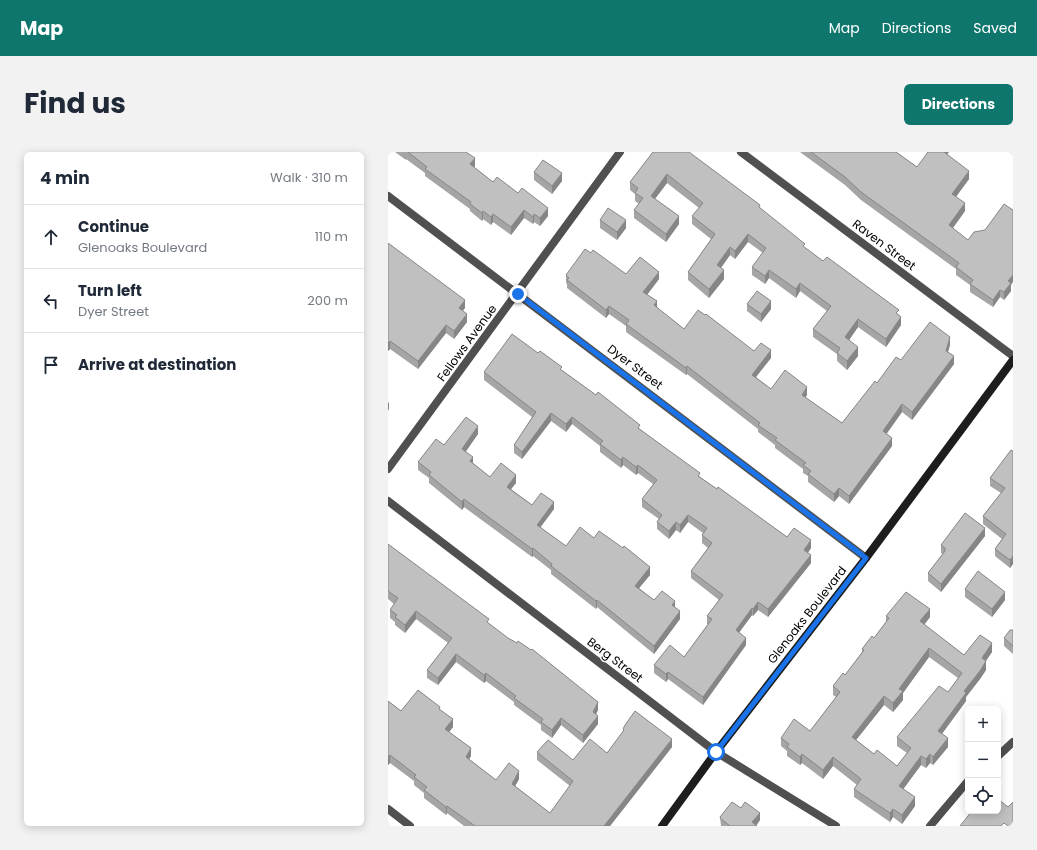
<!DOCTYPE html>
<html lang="en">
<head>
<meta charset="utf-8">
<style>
  :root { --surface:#fff; --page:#f2f2f3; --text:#1f2937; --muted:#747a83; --line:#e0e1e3; --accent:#0f766e }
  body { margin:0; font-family:Poppins,sans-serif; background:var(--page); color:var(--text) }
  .controls { position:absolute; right:12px; bottom:12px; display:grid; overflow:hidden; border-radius:6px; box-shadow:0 2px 10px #0003 }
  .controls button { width:36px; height:36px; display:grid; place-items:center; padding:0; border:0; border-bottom:1px solid var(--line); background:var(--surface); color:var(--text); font:20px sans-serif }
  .stop { position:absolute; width:12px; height:12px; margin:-9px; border:3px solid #1a73e8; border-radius:50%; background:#fff }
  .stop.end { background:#1a73e8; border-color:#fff; box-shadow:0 1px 4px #0008 }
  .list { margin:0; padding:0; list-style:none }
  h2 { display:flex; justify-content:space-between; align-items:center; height:52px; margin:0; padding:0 16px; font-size:17px }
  h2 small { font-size:13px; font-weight:400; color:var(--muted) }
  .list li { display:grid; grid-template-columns:26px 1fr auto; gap:12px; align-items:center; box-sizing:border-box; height:64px; padding:0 16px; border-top:1px solid var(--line) }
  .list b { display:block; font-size:15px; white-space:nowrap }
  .list p { margin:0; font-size:13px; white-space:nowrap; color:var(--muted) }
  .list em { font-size:13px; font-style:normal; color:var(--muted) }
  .icon { flex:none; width:22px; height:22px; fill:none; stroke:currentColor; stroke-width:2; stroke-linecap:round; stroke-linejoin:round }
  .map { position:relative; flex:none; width:625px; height:674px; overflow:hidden; border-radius:6px }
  header { display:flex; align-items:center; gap:24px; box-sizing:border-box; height:56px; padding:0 20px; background:var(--accent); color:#fff }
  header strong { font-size:19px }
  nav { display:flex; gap:22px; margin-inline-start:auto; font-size:14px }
  .intro { display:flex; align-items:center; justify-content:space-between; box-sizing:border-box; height:96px; padding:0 24px }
  h1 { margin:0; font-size:28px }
  .button { padding:10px 18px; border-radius:6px; background:var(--accent); color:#fff; font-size:14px; font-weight:700 }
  main { display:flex; gap:24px; padding:0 24px }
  aside { flex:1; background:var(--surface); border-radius:6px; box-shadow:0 2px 10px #0003 }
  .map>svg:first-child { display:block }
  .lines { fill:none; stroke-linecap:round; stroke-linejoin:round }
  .minor { stroke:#505050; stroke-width:8 }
  .secondary { stroke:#1d1d1d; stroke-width:8 }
  .wall { fill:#a5a5a5; fill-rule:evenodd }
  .shaded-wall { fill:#868686 }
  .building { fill:#c0c0c0; stroke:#868686; fill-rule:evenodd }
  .route { stroke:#1a73e8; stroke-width:5 }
  .labels { text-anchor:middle; stroke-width:3; stroke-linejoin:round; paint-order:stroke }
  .street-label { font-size:12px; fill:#000; stroke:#fff }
</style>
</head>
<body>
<header>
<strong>Map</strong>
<nav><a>Map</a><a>Directions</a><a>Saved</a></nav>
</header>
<div class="intro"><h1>Find us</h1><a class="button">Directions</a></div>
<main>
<aside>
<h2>4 min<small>Walk · 310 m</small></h2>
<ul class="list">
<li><svg class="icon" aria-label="ahead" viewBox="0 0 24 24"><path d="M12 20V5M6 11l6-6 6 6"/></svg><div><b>Continue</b><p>Glenoaks Boulevard</p></div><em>110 m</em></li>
<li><svg class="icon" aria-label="left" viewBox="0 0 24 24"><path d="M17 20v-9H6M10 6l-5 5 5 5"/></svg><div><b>Turn left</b><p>Dyer Street</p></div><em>200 m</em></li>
<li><svg class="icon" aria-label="arrive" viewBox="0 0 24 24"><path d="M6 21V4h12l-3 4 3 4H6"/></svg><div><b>Arrive at destination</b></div></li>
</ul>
</aside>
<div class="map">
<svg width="625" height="674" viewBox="0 0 625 674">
  <rect width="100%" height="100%" fill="#fff"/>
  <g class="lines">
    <path class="minor" d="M353,0L625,204
      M0,44L478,406
      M0,317L232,0
      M0,349L328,600L448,674
      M610,604L625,590
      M0,657L22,674
      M542,674L580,629"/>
    <path class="secondary" d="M274,674L328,600L478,406L625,208"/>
  </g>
  <path class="wall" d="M7,0H78L87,14L86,15L105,30L160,64L152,74L146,70L145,72L136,66L123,83L105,70L103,73L95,67L94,69L82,59V57L37,24V21L18,7V8Z
    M265,0L372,56L417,96L511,163L513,173L498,195L470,175L461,188L470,204L459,218L449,209V202L425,185V177L439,159L412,139L408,146L381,126L377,132L364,123V115L375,101L360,90L347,107L342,103L333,116L336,127L321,146L300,128V120L323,87L304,72V64L311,56L279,31L267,47L291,72L278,90L246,66V58L251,52L247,49V42L242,38V30Z
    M412,0H508L529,15L559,3L581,27L568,45L577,59L565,76L623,133V139L616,148L612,145L605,155L582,140V133L568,123V117L473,48L457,33Z
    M621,0H625V3Z
    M146,20L174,29L164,42L146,28Z
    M212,68L238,76L229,88L212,76Z
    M0,91L77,156L74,159L79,170L66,187L58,181L30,217L2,197L0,199Z
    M203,101L238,122L271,127L259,143L269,156L296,177L366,199L383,206L368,225L383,237L419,243L417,245L454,271L489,231L513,208L562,193L560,200L566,212L524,268L514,260L498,282L504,294L461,352L451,344L446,350L420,330V324L415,321V317L387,296V293L370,280V277L299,222L298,223L238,180V174L221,162L218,166L179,136V132L178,131V123Z
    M359,152L383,157L373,170L359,159Z
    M174,218L252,277L312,325L329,337L399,385L423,396L420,401L423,411L380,465L370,458L365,464L364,463L351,480L358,493L315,553L280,527L278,530L266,521V513L296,505L320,472H319V464L331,448L303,426V419L320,396L314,391V383L315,381L300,370L292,381L288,378L281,387L269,377V370L271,367L254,355V347L265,332L250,321L248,323L235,313L233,316L212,300V294L184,272L178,280L163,269L134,307L126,301V293L144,265L96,228V220Z
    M90,282L78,299L85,311L102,325L128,331L123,337L144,353L166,357L152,375L178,394L206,386L262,423L251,436L266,448L287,455L292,467L266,502L209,455L208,457L163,422V418L145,404L144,405L76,355L74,358L41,331V326L30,318V310L56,293Z
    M625,299V412L622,416L607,404V397L614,387L595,372V364L613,341L602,334V326Z
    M597,384L553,440L540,429V421L555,402L553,401V393Z
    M0,392L210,558L208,562L210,572L195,591L173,573L164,586L153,578V573L126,553V550L98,529L96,531L68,510L50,533L39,526V518L60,491L28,467L17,481L7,473V470L2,466V458L6,452L0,447Z
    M577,437L617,448L604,465L577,445Z
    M498,464L542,465L536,473L576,503L604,500L598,509V518L592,527L578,545V549L554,582L560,595L545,613L542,611L538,616L533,613L515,637L527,654L514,672L505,665L502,670L466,645V637L469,633L445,614L435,627L414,611L412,613L399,604V599L393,594V586L422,579L448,545L445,543V534L457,523L474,501V497L486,486L498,470ZM541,505L570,526L560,540L509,585V594L519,601L509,614L486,602L468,588L496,553L505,560L515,548V541Z
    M625,478V502L616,494V486Z
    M0,549L13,559L52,558L65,575L61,580L83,604L81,607L108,628L131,627L127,634L162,661L182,634L149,608V600L185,608L219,601L235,580V577L284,595L222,674H76L59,661L58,663L36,646V641L26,633V629L2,611L0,613Z
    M353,656L372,668L368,673L369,674H333L332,665Z"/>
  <path class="shaded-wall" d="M555,0H561L555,8Z
    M87,6V14L82,20V12Z
    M581,19V27L564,50V42Z
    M174,21V29L164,42V34Z
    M279,22V31L263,52V44Z
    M577,51V59L561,81V73Z
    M160,56V64L152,74V66Z
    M136,58V66L123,83V75Z
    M95,59V67L94,69V61Z
    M105,62V70L103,73V65Z
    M146,62V70L145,72V65Z
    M291,64V72L278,90V82Z
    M238,68V76L229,88V80Z
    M360,82V90L347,107V99Z
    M342,95V103L329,121V113Z
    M336,118V127L321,146V137Z
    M381,118V126L377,132V124Z
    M271,120V127L255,148V140Z
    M625,123V130L623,133V139L616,148V140L620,129Z
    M412,131V139L408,146V137Z
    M612,138V145L605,155V148Z
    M77,148V156L71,164V156Z
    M269,149V157L266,153Z
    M383,149V157L373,170V162Z
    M221,154V162L218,166V158Z
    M79,162V170L66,187V179Z
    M513,165V173L498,195V187Z
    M470,167V175L457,194V185Z
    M58,173V181L30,217V209Z
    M562,185V193L558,206V199Z
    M2,189V197L0,199V191Z
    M470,195V204L459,218V209Z
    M383,198V206L364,230V223Z
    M566,204V212L524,268V260Z
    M299,214V222L298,223V216Z
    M419,235V243L414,251V243Z
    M1,250V257L0,259V251Z
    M514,252V260L495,287V279Z
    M163,261V269L134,307V300Z
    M184,265V272L178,280V272Z
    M90,274V282L74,305V297Z
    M504,286V294L461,352V344Z
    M85,305V313L82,309Z
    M235,305V313L233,316V308Z
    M250,313V321L248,323V315Z
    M128,323V331L119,342V335Z
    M451,336V344L446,350V342Z
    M76,347V355L74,358V350Z
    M166,350V357L149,380V373Z
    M300,363V370L292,381V373Z
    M288,370V378L281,387V379Z
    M597,376V384L553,440V432Z
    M423,388V396L416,406V398Z
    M145,396V404L144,405V397Z
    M423,403V411L380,465V457Z
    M625,404V412L622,416V408Z
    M262,415V423L247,441V434Z
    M617,440V448L604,465V457Z
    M209,448V455L208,457V449Z
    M287,449V457L284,453Z
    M370,450V458L365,464V457Z
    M364,456V463L348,485V478Z
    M542,457V465L532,478V469Z
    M28,459V467L17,481V473Z
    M292,459V467L266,502V494Z
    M358,486V493L315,553V545Z
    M604,491V500L594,514V506Z
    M541,496V505L515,541V548L505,560V551L511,537Z
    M68,502V510L50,533V526Z
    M598,509V518L592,527L578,545V549L550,587V579L576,539Z
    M280,520V527L278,530V522Z
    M98,521V529L96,531V523Z
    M496,544V553L464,593V585Z
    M210,550V558L205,568V560Z
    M210,564V572L195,591V583Z
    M173,566V573L164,586V578Z
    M65,567V575L57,585V577Z
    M560,586V595L545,613V605Z
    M284,587V595L222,674H216Z
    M83,596V604L78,612V605Z
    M414,602V611L412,613V605Z
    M542,602V611L538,616V607Z
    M2,603V611L0,613V605Z
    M533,604V613L511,643V634Z
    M445,605V614L435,627V618Z
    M131,619V627L124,640V632Z
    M527,645V654L514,672V663Z
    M59,654V661L58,663V655Z
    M505,657V665L502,670V661Z
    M372,661V668L368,674L364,670Z"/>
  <path class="building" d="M20,0H78L87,6L82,12L105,30L109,25L130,41L134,36L160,56L152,66L146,62L145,65L136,58L123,75L105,62L103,65L95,59L94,61L82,52L83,50L37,17L39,15Z
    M265,0H301L372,53L371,55L417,92L415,94L435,109L439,105L511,158L508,161L513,165L498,187L470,167L457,185L470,195L459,209L449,201L452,196L425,177L443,154L412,131L408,137L381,118L377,124L364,115L378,96L360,82L347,99L342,95L329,113L336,118L321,137L300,120L327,82L304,64L315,51L279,22L263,44L291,64L278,82L246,58L255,46L247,41L250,36L242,30Z
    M423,0H508L529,15L540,0H556L581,19L564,42L577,51L561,73L580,88L586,80L597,78L616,52L625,58V123L620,129L623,131L616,140L612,138L605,148L582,132L585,128L568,115L571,111L473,40L457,25Z
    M155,8L174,21L164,34L146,20Z
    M220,56L238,68L229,80L212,68Z
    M0,91L77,148L71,156L79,162L66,179L58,173L30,209L2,189L0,191Z
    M197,97L203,101L205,98L238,122L252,105L271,120L255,140L269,149L266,153L296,177L310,158L317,163L318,162L366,199L373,191L383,198L364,223L383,237L397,218L419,235L414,243L454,271L487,229L489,231L508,205L513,208L542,170L562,185L558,199L566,204L524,260L514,252L495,279L504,286L461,344L451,336L446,342L420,322L423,319L415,313L418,311L387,288L389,286L370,273L372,271L299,214L298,216L238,172L241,168L221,154L218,158L179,128L181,126L178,123Z
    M369,139L383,149L373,162L359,152Z
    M124,182L150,201L152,199L174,215L172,217L208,243L210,240L252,273L250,276L312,321L310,324L329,337L330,335L399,385L406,376L423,388L416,398L423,403L380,457L370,450L365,457L364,456L348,478L358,486L315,545L280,520L278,522L266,513L282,493L296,505L324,467L319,464L335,443L303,419L324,391L314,383L319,376L300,363L292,373L288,370L281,379L269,370L274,363L254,347L269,328L250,313L248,315L235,305L233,308L212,292L215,289L184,265L178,272L163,261L134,300L126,293L148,260L96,220Z
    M78,265L90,274L74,297L85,305L82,309L102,325L113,311L128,323L119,335L144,353L153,341L166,350L149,373L178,394L192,375L206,386L211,379L235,396L236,394L262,415L247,434L266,448L274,439L287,449L284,453L292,459L266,494L209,448L208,449L163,414L164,412L145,396L144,397L76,347L74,350L41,323L43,320L30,310L48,287L56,293Z
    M623,298L625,299V404L622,408L607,397L618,382L595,364L617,336L602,326Z
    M577,361L597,376L553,432L540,421L557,399V396L553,393Z
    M0,392L101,467L99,470L120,486L129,491L130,489L143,498L144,497L210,550L205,560L210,564L195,583L173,566L164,578L153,570L155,567L126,546L128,544L98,521L96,523L68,502L50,526L39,518L64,486L28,459L17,473L7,465L9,463L2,458L10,446L0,439Z
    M590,419L617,440L604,457L577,437Z
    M518,440L542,457L532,469L576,503L592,483L604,491L594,506L598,509L592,519L576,539L578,541L550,579L560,586L545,605L542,602L538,607L533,604L511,634L527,645L514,663L505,657L502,661L466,637L473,627L445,605L435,618L414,602L412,605L399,595L401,592L393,586L406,567L422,579L452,540L445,534L455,521L457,523L476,498L474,497L484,484L486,486L501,466L498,464ZM541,496L574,521L560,540L551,534L509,585L523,596L509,614L489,598L486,602L464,585L496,544L505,551L515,539L511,537Z
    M622,478H625V494L616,486Z
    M30,538L52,555L51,557L65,567L57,577L83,596L78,605L108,628L121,611L131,619L124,632L162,661L185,629L149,600L160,588L185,608L202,587L219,601L236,578L235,577L237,573L247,559L284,587L216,674H87L59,654L58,655L36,638L39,635L26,625L28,623L2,603L0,605V549L13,559Z
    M610,647L620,655L625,650V674H620L616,671L613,674H572L584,659L594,660L610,659Z
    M344,650L353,656L357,650L372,661L364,670L369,674H342L333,667L332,665Z"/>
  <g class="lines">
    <path class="route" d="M130,142L478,406L328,600"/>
  </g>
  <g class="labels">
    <g class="street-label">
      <text transform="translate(496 93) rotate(37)" y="4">Raven Street</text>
      <text transform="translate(79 191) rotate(-54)" y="4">Fellows Avenue</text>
      <text transform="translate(247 215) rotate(37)" y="4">Dyer Street</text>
      <text transform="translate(419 463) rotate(-52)" y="4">Glenoaks Boulevard</text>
      <text transform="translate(227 508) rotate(37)" y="4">Berg Street</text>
    </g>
  </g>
</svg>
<div class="controls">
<button>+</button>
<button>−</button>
<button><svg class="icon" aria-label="locate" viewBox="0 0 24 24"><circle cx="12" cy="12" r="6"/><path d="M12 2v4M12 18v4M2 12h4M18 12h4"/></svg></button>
</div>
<div class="stop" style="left:328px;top:600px"></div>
<div class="stop end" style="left:130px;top:142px"></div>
</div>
</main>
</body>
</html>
